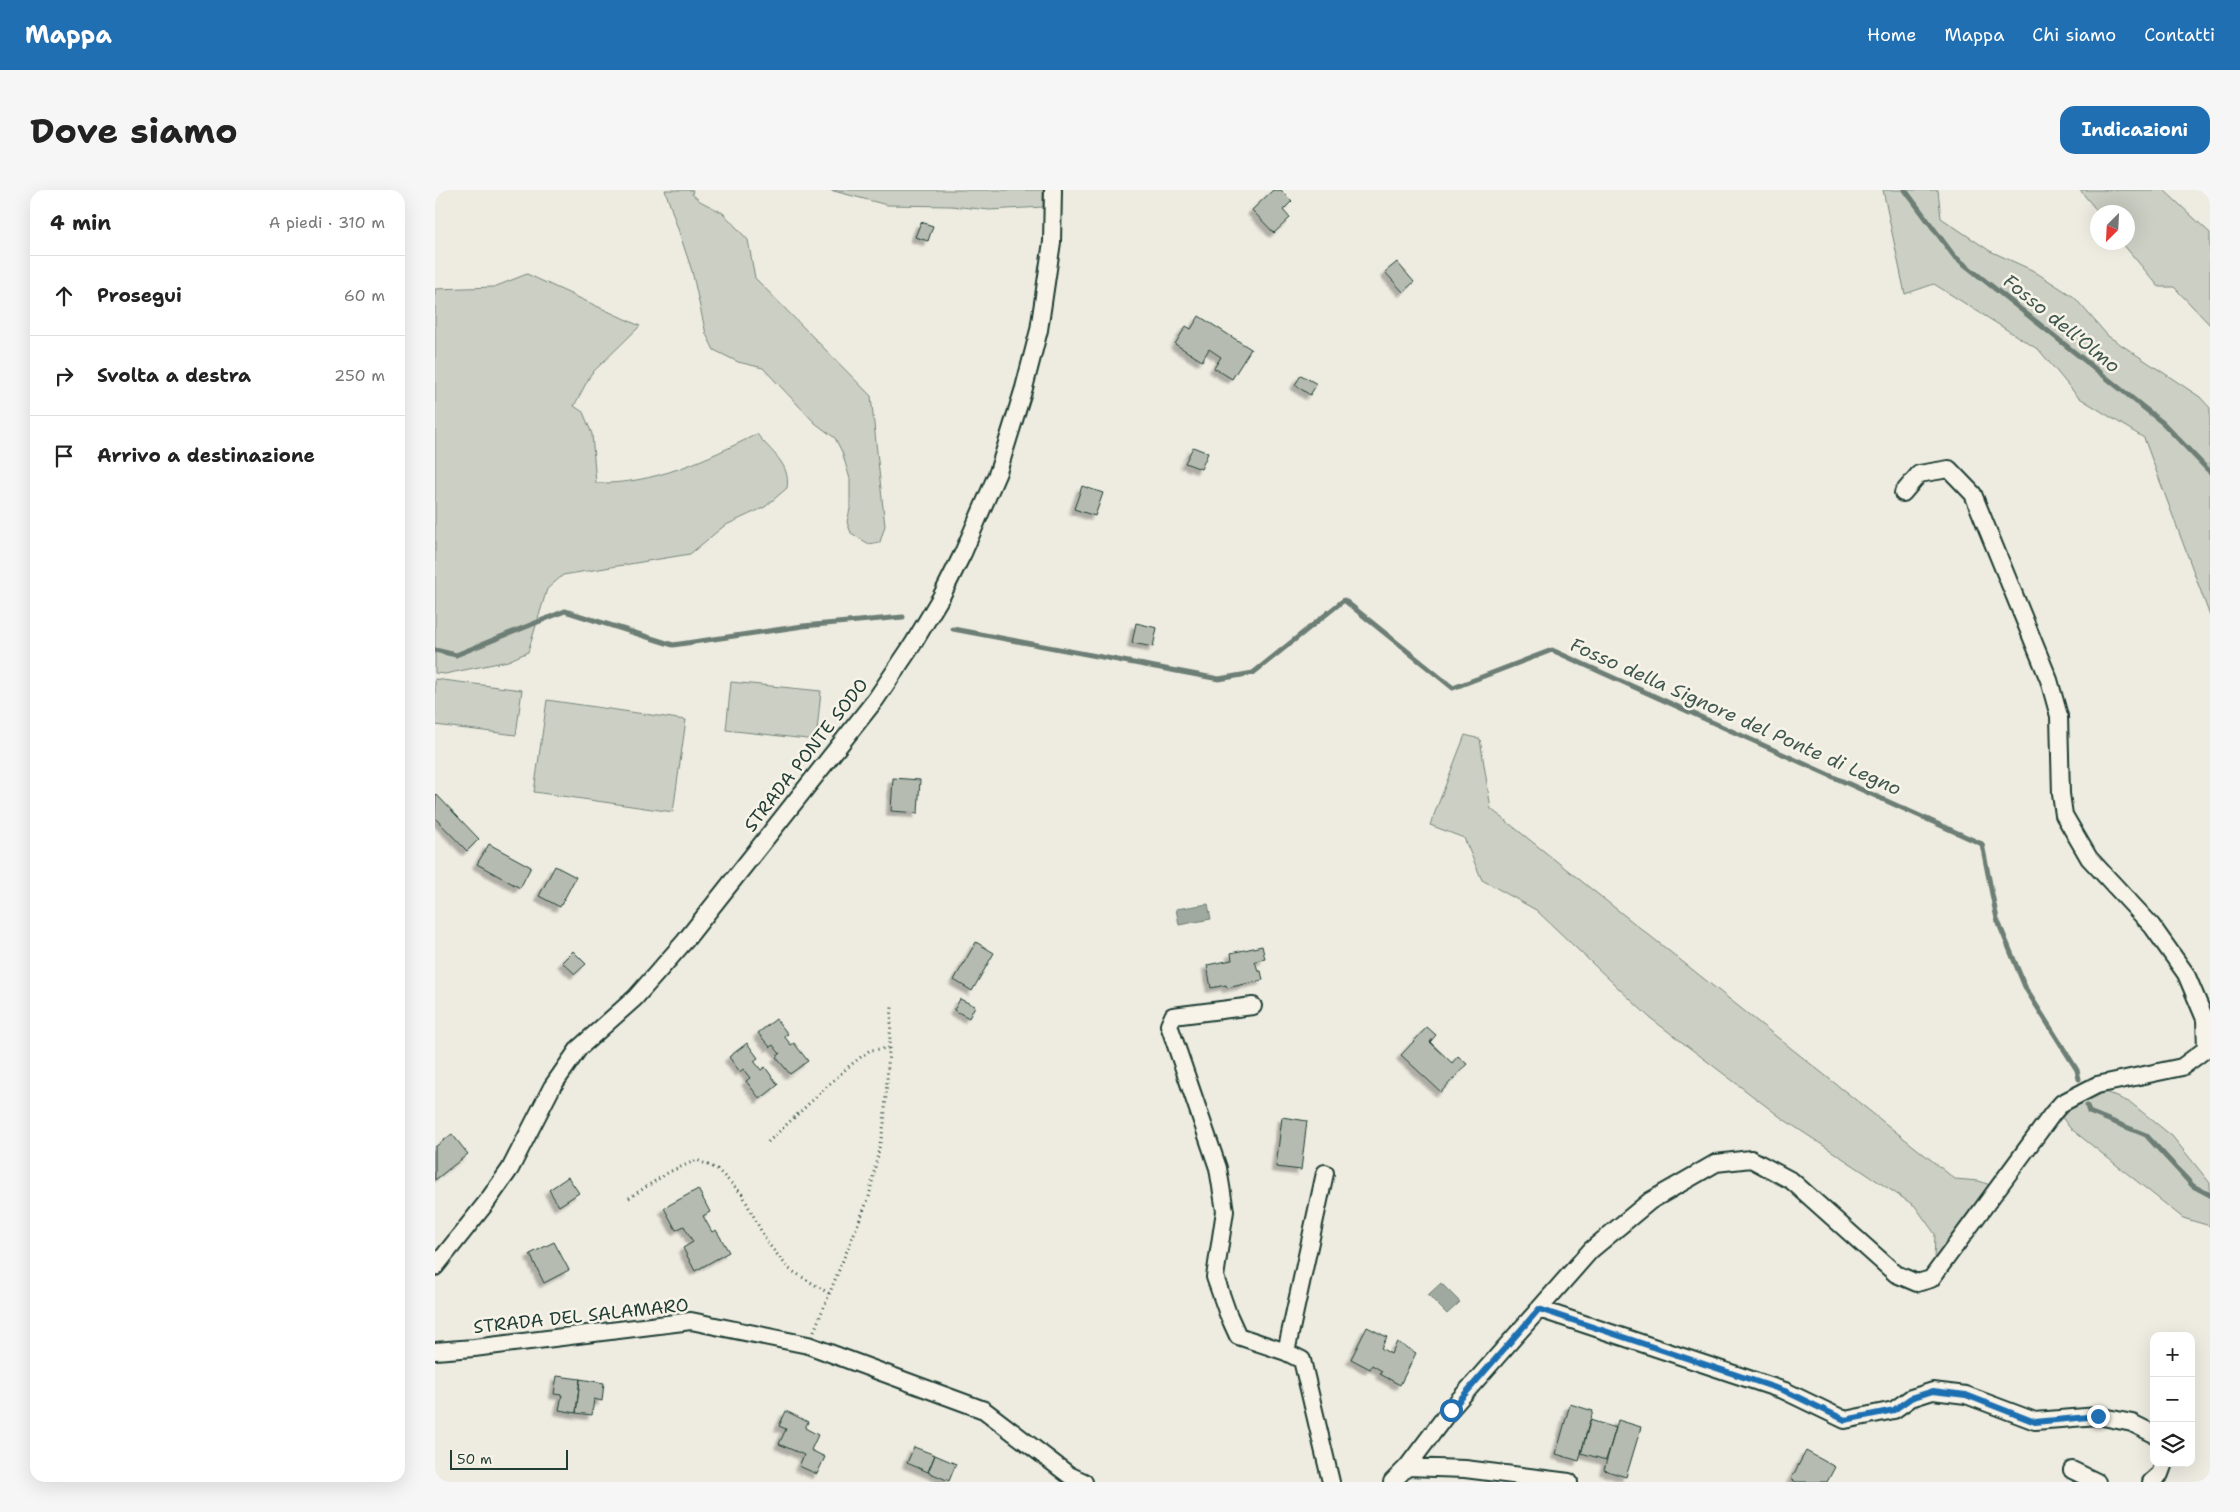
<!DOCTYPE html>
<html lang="it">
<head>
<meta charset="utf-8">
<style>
  :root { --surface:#fff; --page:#f6f6f6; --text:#222; --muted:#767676; --line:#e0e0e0; --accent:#1f6fb2 }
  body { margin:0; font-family:"Shantell Sans",sans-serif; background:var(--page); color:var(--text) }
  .controls { position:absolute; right:15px; bottom:15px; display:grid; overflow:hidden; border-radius:10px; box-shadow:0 5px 20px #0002 }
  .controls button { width:45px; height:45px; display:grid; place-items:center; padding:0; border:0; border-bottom:1px solid var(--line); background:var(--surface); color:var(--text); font:25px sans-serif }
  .compass { position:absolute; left:1655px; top:15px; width:45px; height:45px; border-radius:50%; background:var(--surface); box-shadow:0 5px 20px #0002; rotate:204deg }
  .scale { position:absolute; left:15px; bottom:12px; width:118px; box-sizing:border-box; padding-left:5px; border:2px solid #1f3d34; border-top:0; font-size:14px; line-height:18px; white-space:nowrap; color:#1f3d34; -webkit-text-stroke:4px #f7f3e8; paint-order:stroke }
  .stop { position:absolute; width:15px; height:15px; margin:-11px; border:4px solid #1f6fb2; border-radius:50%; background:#fff }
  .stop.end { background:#1f6fb2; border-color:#fff; box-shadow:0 1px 5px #0008 }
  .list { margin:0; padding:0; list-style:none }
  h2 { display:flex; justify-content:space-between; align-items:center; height:65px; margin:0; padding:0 20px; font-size:21px }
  h2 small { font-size:16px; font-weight:400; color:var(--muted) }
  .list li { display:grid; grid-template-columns:32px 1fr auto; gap:15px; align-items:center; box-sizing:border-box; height:80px; padding:0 20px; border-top:1px solid var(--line) }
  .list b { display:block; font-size:19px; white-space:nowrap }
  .list em { font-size:16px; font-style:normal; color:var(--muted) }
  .icon { flex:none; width:28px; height:28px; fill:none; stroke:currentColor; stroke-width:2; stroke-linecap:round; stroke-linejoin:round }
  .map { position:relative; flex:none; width:1775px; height:1292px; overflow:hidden; border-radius:15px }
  header { display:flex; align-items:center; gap:30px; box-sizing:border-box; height:70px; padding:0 25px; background:var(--accent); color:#fff }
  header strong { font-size:24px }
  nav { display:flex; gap:28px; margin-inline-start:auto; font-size:18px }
  .intro { display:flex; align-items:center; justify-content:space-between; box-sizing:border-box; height:120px; padding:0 30px }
  h1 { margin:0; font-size:35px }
  .button { padding:12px 22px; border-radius:15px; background:var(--accent); color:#fff; font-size:18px; font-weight:700 }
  main { display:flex; gap:30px; padding:0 30px }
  aside { flex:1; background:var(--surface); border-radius:15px; box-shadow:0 5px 20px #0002 }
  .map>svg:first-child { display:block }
  .green { fill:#cccfc4; stroke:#76867c }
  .water { fill:#9fa99f; stroke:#6c7e74 }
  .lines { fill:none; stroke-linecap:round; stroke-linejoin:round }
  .stream { stroke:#6c7e74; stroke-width:5 }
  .building { fill:#b5bbb0; stroke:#1f3d34; filter:url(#shadow) }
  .minor-casing { stroke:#1f3d34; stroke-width:20 }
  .path { stroke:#1f3d34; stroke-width:3; stroke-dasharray:1 4; stroke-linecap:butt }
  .minor { stroke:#f7f3e8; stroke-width:16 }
  .route { stroke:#1f6fb2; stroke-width:6 }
  .labels { text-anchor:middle; stroke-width:5; stroke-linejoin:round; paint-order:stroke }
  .street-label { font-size:18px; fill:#1f3d34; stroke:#f7f3e8 }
  .water-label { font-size:19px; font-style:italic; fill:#3f584f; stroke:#f7f3e8 }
</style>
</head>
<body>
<header>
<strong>Mappa</strong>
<nav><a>Home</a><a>Mappa</a><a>Chi siamo</a><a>Contatti</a></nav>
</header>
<div class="intro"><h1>Dove siamo</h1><a class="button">Indicazioni</a></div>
<main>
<aside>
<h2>4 min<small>A piedi · 310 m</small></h2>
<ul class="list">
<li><svg class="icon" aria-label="ahead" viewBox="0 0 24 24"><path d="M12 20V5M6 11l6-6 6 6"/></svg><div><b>Prosegui</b></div><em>60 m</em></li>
<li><svg class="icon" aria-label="right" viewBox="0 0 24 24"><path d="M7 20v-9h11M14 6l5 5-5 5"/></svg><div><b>Svolta a destra</b></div><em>250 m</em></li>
<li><svg class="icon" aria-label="arrive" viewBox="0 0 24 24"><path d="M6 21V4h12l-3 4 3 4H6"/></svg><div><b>Arrivo a destinazione</b></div></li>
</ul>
</aside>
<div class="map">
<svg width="1775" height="1292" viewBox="0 0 1775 1292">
  <defs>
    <filter id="shadow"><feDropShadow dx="-4.5" dy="4.5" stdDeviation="1" flood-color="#0004"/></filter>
  </defs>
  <rect width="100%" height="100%" fill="#eeece1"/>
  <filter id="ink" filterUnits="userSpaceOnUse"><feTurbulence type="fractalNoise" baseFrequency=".02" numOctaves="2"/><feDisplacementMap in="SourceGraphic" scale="10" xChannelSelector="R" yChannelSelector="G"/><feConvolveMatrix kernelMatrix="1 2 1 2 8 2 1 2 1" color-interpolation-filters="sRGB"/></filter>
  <g filter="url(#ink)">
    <path class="green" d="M230,0H258L257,4L265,11L288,23L313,50L320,88L436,206L450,336L445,352L434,354L416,343L412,332L415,319V289L407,262L400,248L380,233L328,178L303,172L279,160L271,144L257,81Z
      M395,0H608V17L555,20L516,16L452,15Z
      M1448,0H1503L1506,28L1555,61L1597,80L1639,107L1673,146L1765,207L1775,218V426L1709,248L1643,207L1604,160L1499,94L1470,104Z
      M1645,0H1729L1775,43V135L1739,97H1724L1687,53L1692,52V22H1663Z
      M92,84L205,136L156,184L139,216L148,222L157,244L161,293C218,295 272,269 322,244C336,262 356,274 352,298L330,317L289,336L255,364L128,385L112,399L93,462L73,471L10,484L0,483V99L59,97Z
      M0,489L87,500L81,545L0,535Z
      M296,492L386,501L381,550L291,540Z
      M112,510L251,530L238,622L99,602Z
      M1030,545L1045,549L1056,619L1520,989L1544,991L1555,995L1499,1071L1500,1044L1480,1016L1348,929L1214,827L1101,720L1047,690L1029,648L995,635Z
      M1664,899L1696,913L1737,946L1775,993V1036L1748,1028L1635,938L1623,922Z"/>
    <path class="water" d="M773,714L776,729L744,735L741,719Z
      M1006,1093L1025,1112L1012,1124L993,1105Z"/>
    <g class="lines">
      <path class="stream" d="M1470,0L1519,66L1728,233L1775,282
        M518,439L784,489L818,483L909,410L1018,498L1117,460L1547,654L1562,729L1591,799L1642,880L1644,889
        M0,460L21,465L130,421L238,455L368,436L468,427
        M1652,916L1654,922L1711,945L1758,996L1775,1005"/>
    </g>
    <path class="building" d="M838,0H846L857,11L848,20L855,28L839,43L817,20Z
      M486,32L498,36L493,51L480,47Z
      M962,72L979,92L968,102L950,82Z
      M764,126L816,159L797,189L779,178L786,167L774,159L767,171L740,154L751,136L756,139Z
      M866,185L882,194L875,205L860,195Z
      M758,257L773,263L766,279L750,273Z
      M647,296L668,303L660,326L639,319Z
      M701,433L722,438L718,457L697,453Z
      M458,588L485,590L483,623L456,621Z
      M1,604L44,649L32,661L0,628Z
      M54,654L96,677L85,698L42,674Z
      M120,676L141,687L125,717L104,706Z
      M541,752L559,763L537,801L519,790Z
      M827,756L830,769L820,771L823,781H826L828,790L792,798L791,795L776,798L772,775L797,770L796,763Z
      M138,761L151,774L140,784L127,772Z
      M525,809L540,816L534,828L519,820Z
      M341,829L353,844L349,846L356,855L359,853L373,871L355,884L341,867L345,864L338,855L335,857L323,843Z
      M992,837L1001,845L995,852L1017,873L1023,866L1032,874L1006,902L966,865Z
      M312,853L323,868L319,871L326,880L330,877L343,895L325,909L311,891L315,888L308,879L305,882L294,867Z
      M847,927L872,931L866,980L841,977Z
      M17,944L33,964L0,990V957Z
      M133,987L144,1003L124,1016L114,1000Z
      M263,999L275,1022L268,1026L277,1042L281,1040L294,1062L260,1081L248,1058L258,1052L249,1036L241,1040L229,1018Z
      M119,1052L134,1080L109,1093L95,1064Z
      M932,1137L952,1147L946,1158L956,1164L962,1152L981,1163L965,1195L945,1184L947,1181L937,1175L935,1179L916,1169Z
      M122,1186L145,1189L141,1223L124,1220L127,1205L119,1204Z
      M145,1189L169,1193L167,1211L159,1209L157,1225L141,1223Z
      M1135,1214L1158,1221L1144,1271L1121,1264Z
      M351,1221L373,1232L370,1238L383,1245L376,1260L390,1267L382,1284L364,1276L369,1265L344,1254L351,1239L344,1236Z
      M1155,1230L1181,1238L1171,1270L1146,1263Z
      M1183,1230L1206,1237L1191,1287L1169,1280Z
      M479,1257L500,1265L493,1282L472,1273Z
      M1371,1261L1400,1277L1392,1292H1361L1356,1289Z
      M500,1265L521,1274L514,1291L493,1282Z"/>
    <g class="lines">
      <defs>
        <path id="minor" d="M818,816L738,826L734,835L783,978L790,1021L780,1087L793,1124L803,1146L851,1162L867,1170L896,1292
          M0,1077L51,1013L75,979L117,897L144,858L200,808L250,751L441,509L478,454L506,407L528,363L563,282L589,198L604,140L617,52L618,0
          M1104,1119L1350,1201L1410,1230L1459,1220L1476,1208L1498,1201L1531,1205L1600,1231L1663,1226L1697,1233L1719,1244
          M0,1161L39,1158L256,1131L373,1155L549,1220L634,1285L649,1292
          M851,1162L890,983
          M972,1277L1015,1220L1156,1060L1215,1011L1281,973L1316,969L1357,991L1461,1084L1482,1093L1496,1089L1618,923L1627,913L1662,895L1747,877L1771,859L1770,829L1751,784L1717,736L1654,668L1629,625L1626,604L1624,526L1614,490L1538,304L1514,279L1484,284L1468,303
          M1637,1280L1662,1292
          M957,1292L972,1277L1030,1279L1134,1292
          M1716,1292L1725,1284L1729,1273"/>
      </defs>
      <use href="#minor" class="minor-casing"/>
      <path class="path" d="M333,952L413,877L435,860L456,858
        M194,1008L234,982L262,970L282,979L307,1004L332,1052L354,1079L395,1104
        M379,1141L434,1007L449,934L457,817"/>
      <use href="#minor" class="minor"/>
    </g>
  </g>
  <g class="lines" filter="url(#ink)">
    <path class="route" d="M1016,1220L1104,1119L1350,1201L1410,1230L1459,1220L1476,1208L1498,1201L1531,1205L1600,1232L1663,1226"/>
  </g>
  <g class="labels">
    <g class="street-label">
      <text transform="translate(371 565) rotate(-52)" y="6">STRADA PONTE SODO</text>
      <text transform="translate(146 1126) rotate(-6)" y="6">STRADA DEL SALAMARO</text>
    </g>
    <g class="water-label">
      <text transform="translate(1627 133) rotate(39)" y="7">Fosso dell'Olmo</text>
      <text transform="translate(1301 526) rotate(24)" y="7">Fosso della Signore del Ponte di Legno</text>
    </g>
  </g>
</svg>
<div class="controls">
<button>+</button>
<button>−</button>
<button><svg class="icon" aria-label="layers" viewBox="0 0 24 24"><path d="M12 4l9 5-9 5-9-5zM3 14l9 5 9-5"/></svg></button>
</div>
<svg class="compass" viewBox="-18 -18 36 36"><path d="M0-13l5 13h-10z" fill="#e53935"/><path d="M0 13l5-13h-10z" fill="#767676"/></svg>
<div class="scale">50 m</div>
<div class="stop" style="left:1016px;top:1220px"></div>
<div class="stop end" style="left:1663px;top:1226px"></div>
</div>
</main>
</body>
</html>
